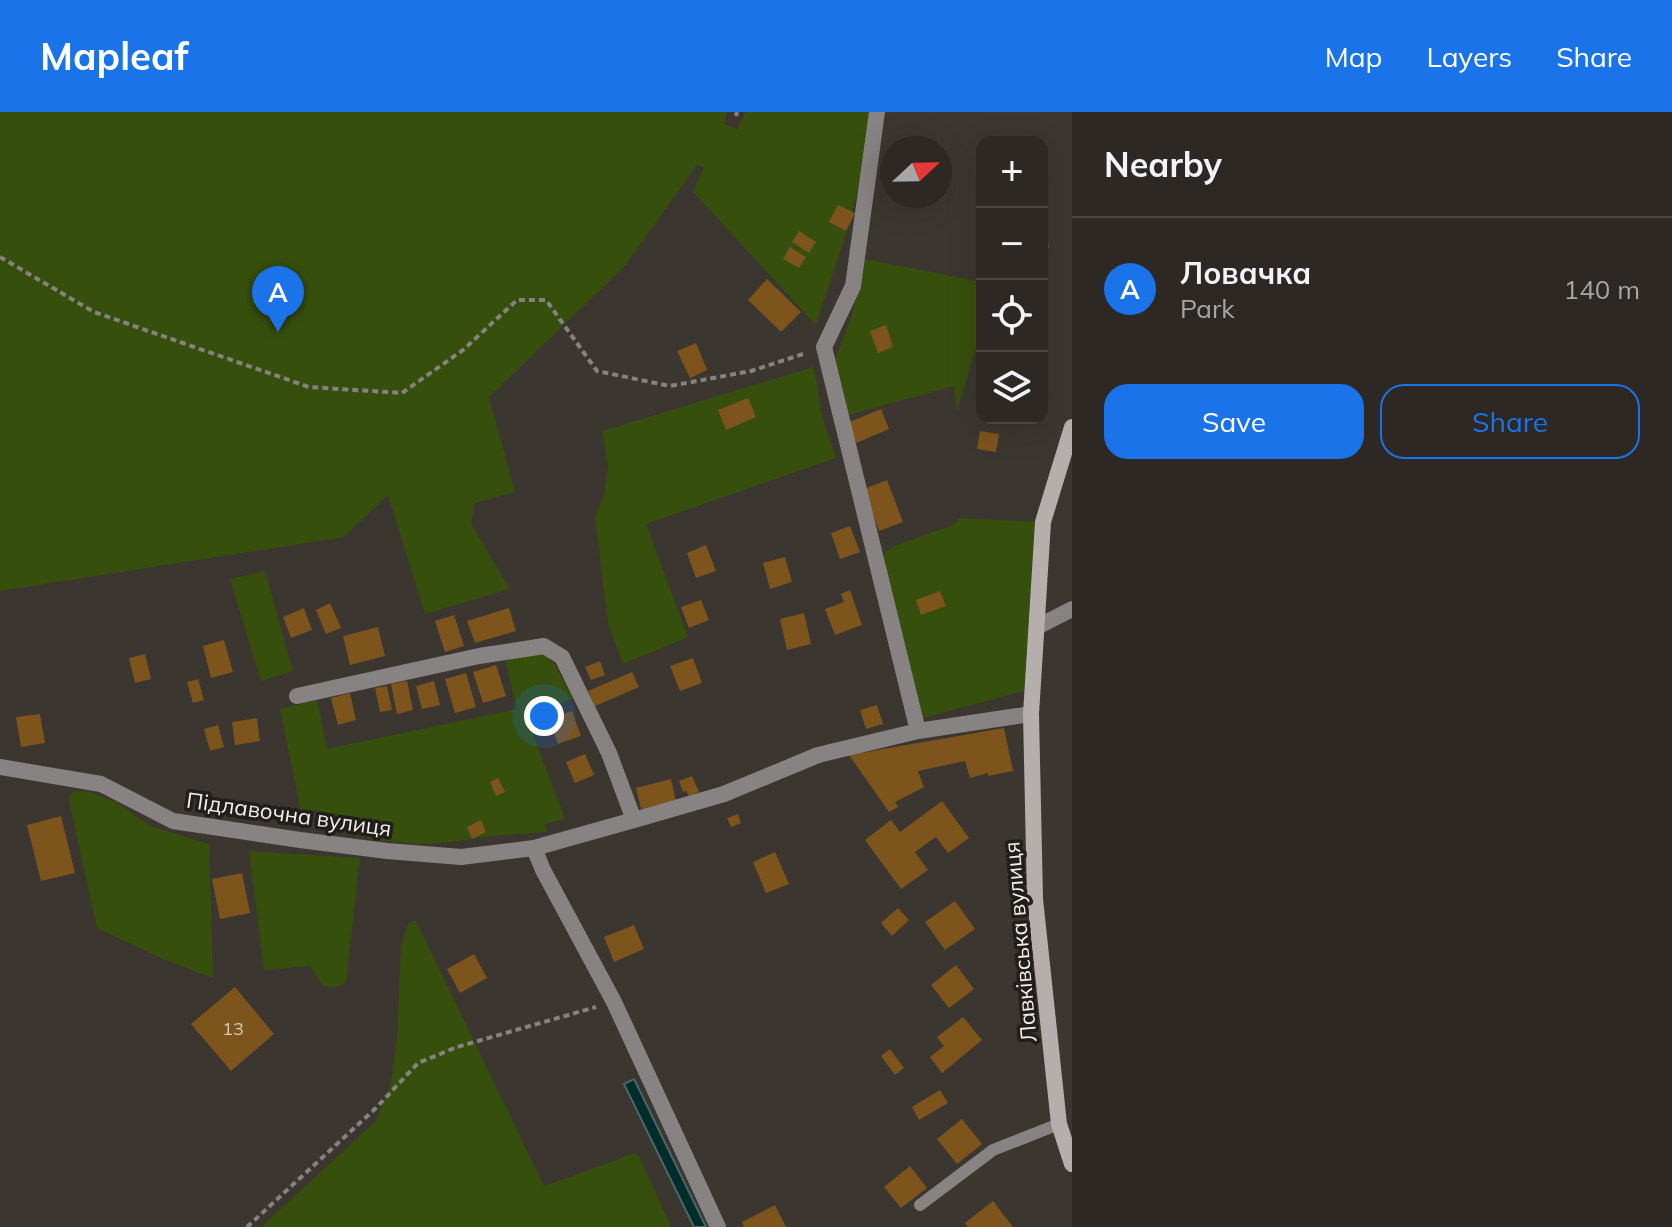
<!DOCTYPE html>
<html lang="en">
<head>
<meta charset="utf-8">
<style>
  :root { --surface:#2d2824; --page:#393431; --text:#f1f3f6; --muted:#a7a6a6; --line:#484441; --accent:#1a73e8 }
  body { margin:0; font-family:Mulish,sans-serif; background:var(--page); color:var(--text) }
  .controls { position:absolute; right:24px; top:24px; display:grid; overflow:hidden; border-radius:16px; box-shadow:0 8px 32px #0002 }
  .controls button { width:72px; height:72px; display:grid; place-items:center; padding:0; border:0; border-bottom:2px solid var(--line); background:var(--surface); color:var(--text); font:40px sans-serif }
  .compass { position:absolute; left:880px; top:24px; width:72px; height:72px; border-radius:50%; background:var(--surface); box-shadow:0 8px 32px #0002; rotate:68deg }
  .you { position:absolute; left:544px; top:604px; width:28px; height:28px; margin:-20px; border:6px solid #fff; border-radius:50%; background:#1a73e8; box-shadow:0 0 0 12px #1a73e833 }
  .badge { display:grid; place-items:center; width:52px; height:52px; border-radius:50%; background:var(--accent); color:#fff; font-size:26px; font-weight:700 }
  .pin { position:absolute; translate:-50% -66px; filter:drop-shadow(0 2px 4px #0008) }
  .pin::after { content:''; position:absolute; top:42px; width:28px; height:24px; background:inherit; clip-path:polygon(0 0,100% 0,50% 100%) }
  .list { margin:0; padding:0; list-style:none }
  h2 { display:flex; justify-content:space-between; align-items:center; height:104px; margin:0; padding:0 32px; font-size:34px }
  h2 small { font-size:26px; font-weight:400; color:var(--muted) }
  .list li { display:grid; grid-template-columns:52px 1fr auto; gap:24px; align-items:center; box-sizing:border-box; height:144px; padding:0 32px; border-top:2px solid var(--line) }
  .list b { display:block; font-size:30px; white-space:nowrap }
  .list p { margin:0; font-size:26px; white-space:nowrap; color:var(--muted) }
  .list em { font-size:26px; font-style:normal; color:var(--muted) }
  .actions { display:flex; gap:16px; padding:24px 32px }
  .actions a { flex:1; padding:18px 0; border:2px solid var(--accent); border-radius:24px; text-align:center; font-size:28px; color:var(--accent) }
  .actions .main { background:var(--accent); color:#fff }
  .icon { flex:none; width:44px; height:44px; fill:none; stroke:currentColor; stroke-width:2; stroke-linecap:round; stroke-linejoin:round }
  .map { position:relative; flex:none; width:1072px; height:1115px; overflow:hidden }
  header { display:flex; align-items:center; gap:48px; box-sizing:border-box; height:112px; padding:0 40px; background:var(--accent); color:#fff }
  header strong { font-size:38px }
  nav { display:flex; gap:44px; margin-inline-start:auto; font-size:28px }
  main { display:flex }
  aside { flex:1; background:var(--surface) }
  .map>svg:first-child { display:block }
  .green { fill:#374f0d }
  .water { fill:#012c2c; stroke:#4a6766; stroke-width:2 }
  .building { fill:#7c541c }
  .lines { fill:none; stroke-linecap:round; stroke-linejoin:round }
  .path { stroke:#87827d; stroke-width:4; stroke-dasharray:6 4; stroke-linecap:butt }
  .lane { stroke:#888383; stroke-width:12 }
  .street { stroke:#888383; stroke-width:16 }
  .secondary { stroke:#b6aead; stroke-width:16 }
  .labels { text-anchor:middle; stroke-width:7; stroke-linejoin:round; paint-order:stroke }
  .number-label { font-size:18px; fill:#d6cab9 }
  .street-label { font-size:22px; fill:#f4f1ed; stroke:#211e1b }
</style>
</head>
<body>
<header>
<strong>Mapleaf</strong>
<nav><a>Map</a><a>Layers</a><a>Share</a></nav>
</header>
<main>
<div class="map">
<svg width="1072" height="1115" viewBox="0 0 1072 1115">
  <rect width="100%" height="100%" fill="#3c3630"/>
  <path class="green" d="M0,0H727L724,12L737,17L745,0H870L861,67L843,131L816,213L693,80L704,55L697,53L624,155L489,285L515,380L475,391L471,412L510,477L425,502L388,383L344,425L0,479Z
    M865,147L982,170V216L957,300L954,274L848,303L835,248L851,206Z
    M814,255L822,304L836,346L646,412L688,525L623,552L608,512L595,406L604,382L608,353L602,319Z
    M959,406L1036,410L1024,579L923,606L881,447L891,435L953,413Z
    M265,459L293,559L261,569L230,467Z
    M544,541L555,553L573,586L527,606L565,707L545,712L547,720L490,724L445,731L415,732L379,728L326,717L320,711L316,697L301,700L280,597L317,588L327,637L517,597L505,547Z
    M74,679L90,680L116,690L150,714L209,732L213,866L163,847L97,816L69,689V684Z
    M249,739L360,746L346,872L331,876L322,873L310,854L264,858Z
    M416,809L544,1074L635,1041L639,1044L671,1115H261L376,1009L391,970L397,928L401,833L409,810Z"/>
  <path class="water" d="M634,967L706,1115H694L624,972Z"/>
  <path class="building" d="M838,93L855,101L846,119L829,110Z
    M1042,114H1046L1049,136L1042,137Z
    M799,119L816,130L809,141L792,130Z
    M790,135L806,145L799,156L783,147Z
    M767,167L801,200L781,220L748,188Z
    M886,213L893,235L878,241L870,219Z
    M696,231L707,258L690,266L677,239Z
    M748,286L756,305L726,318L718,298Z
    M881,297L889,317L856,331L847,311Z
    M980,319L999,322L996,340L977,337Z
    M887,368L903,410L879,419L864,377Z
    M850,414L860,440L840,447L831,421Z
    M706,433L716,459L696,466L687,441Z
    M785,445L792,470L770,477L763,451Z
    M850,478L862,513L835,523L825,497L844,490L841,482Z
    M940,479L946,494L921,503L916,488Z
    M701,488L709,508L689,516L681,495Z
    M330,491L341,516L326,522L316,498Z
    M304,496L312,518L291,526L283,505Z
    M509,496L516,519L475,531L467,509Z
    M804,501L811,532L787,538L780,507Z
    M454,503L464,534L445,540L435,509Z
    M378,515L385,544L350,553L343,524Z
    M224,528L233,560L211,566L203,534Z
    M145,542L151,567L135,571L129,546Z
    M693,546L702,571L680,579L670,554Z
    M600,549L605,563L591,568L585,555Z
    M496,553L506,584L483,591L473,560Z
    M632,560L639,575L595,594L588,579Z
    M466,561L476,595L455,601L445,567Z
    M198,567L204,588L193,591L187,570Z
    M407,569L413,598L397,602L391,572Z
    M434,569L440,593L422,597L416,574Z
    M387,574L392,598L380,600L375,576Z
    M350,581L356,608L338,613L331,586Z
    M877,593L883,612L866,617L860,598Z
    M572,599L581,624L558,632L549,607Z
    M40,602L45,631L21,635L16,605Z
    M257,606L260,629L235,633L232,610Z
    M218,613L224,635L210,639L204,617Z
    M1004,616L1013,659L988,664V661L970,666L965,649L918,659L924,675L895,690L898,695L889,700L849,643Z
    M585,642L594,663L575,671L566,650Z
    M692,664L699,680L689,684L686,679L683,680L679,669Z
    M498,666L505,680L496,684L490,670Z
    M671,667L676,689L641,697L636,676Z
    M942,689L969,726L948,741L936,725L915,740L928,758L901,777L865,728L891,708L900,720Z
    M738,702L741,711L731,715L727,706Z
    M61,704L75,761L41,769L27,713Z
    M481,708L486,720L472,727L467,715Z
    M775,740L789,772L766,781L753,750Z
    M242,761L250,801L220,807L212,767Z
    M955,789L975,817L945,838L925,810Z
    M898,796L909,808L892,824L881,811Z
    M634,813L644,837L614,850L604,825Z
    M474,842L487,866L460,881L447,857Z
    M956,853L974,877L949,896L931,873Z
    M235,875L274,922L231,959L191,912Z
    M963,905L982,928L942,961L930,945L944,934L937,925Z
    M890,937L904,956L895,963L881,944Z
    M940,978L948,991L919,1008L912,995Z
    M962,1007L982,1032L957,1052L937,1027Z
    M910,1054L927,1076L901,1096L884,1075Z
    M993,1089L1013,1115H968L965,1111Z
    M775,1093L786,1115H744L742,1110Z"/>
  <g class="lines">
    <path class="path" d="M736,4L737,0
      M0,145L94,200L309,275L402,281L463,238L517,188H546L597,259L670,274L751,259L806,241
      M247,1115L376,996L418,951L457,935L596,895"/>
    <path class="lane" d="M920,1093L993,1038L1059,1012"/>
    <path class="street" d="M877,0L853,174L824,235L918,619
      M1037,515L1072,497
      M297,584L479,544L544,534L562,545L609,641L634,708
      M0,655L101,672L173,709L300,728L387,739L461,745L534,736L634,708L724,682L818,643L918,619L1031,602
      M534,736L543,758L614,890L718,1115"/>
    <path class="secondary" d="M1072,315L1043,410L1031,602L1035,787L1059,1012L1072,1052"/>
  </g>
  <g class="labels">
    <g class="number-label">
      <text x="233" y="923">13</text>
    </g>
    <g class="street-label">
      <text transform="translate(289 702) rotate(8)" y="8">Підлавочна вулиця</text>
      <text transform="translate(1020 830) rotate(-95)" y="8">Лавківська вулиця</text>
    </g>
  </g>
</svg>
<div class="controls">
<button>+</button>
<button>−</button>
<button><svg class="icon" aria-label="locate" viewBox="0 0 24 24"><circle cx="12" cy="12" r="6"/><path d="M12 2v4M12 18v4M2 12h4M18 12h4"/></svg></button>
<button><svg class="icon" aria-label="layers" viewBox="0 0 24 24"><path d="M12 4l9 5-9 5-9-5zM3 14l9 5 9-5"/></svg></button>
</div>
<svg class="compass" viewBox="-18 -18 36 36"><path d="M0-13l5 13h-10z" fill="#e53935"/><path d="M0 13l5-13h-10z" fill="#a7a6a6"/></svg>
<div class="you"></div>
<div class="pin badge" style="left:278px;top:220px">A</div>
</div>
<aside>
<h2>Nearby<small></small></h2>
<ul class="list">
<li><span class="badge">A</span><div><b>Ловачка</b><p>Park</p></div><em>140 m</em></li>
</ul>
<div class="actions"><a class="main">Save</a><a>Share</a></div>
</aside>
</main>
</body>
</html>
